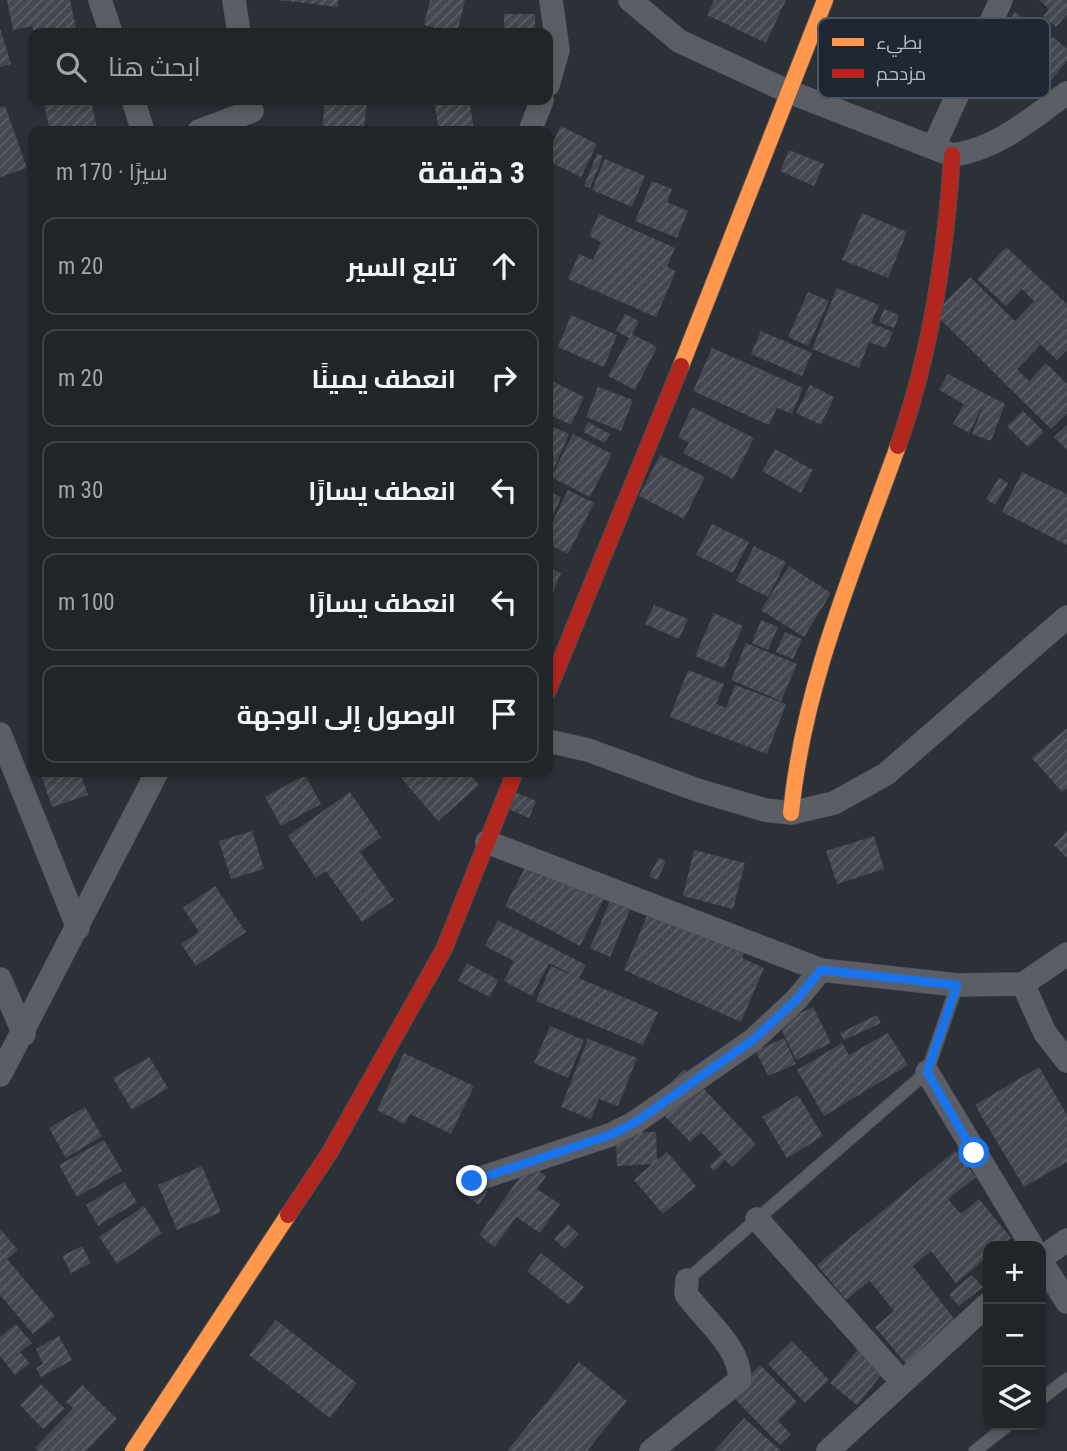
<!DOCTYPE html>
<html lang="ar">
<head>
<meta charset="utf-8">
<style>
  :root { --surface:#202529; --page:#282d31; --text:#f1f3f6; --muted:#a2a5a8; --line:#3d4246 }
  body { margin:0; font-family:"Roboto Condensed",Cairo,sans-serif; background:var(--page); color:var(--text); direction:rtl }
  .controls { position:absolute; right:21px; bottom:21px; display:grid; overflow:hidden; border-radius:14px; box-shadow:0 4px 10px #0003 }
  .controls button { width:63px; height:63px; display:grid; place-items:center; padding:0; border:0; border-bottom:2px solid var(--line); background:var(--surface); color:var(--text); font:35px sans-serif }
  .stop { position:absolute; width:21px; height:21px; margin:-16px; border:5px solid #1a73e8; border-radius:50%; background:#fff }
  .stop.end { background:#1a73e8; border-color:#fff; box-shadow:0 2px 7px #0008 }
  .list { margin:0; padding:0; list-style:none }
  h2 { display:flex; justify-content:space-between; align-items:center; height:91px; margin:0; padding:0 28px; font-size:30px }
  h2 small { font-size:23px; font-weight:400; color:var(--muted) }
  .list li { display:grid; grid-template-columns:46px 1fr auto; gap:21px; align-items:center; box-sizing:border-box; height:98px; margin:0 14px 14px; padding:0 14px; border:2px solid var(--line); border-radius:14px }
  .list b { display:block; font-size:26px; white-space:nowrap }
  .list em { font-size:23px; font-style:normal; color:var(--muted) }
  .icon { flex:none; width:38px; height:38px; fill:none; stroke:currentColor; stroke-width:2; stroke-linecap:round; stroke-linejoin:round }
  .map { position:relative; flex:none; width:1067px; height:1451px; overflow:hidden; direction:ltr }
  .search { position:absolute; background:var(--surface); box-shadow:0 4px 10px #0003; left:28px; top:28px; width:525px; height:77px; display:flex; align-items:center; gap:18px; box-sizing:border-box; padding:0 24px; border-radius:14px; color:var(--muted); font-size:26px }
  .panel { position:absolute; background:var(--surface); box-shadow:0 4px 10px #0003; left:28px; top:126px; width:525px; height:651px; border-radius:14px; direction:rtl }
  .map>svg:first-child { display:block }
  .building { fill:url(#building-hatch) }
  .lines { fill:none; stroke-linecap:round; stroke-linejoin:round }
  .lane-casing { stroke:#484d52; stroke-width:14 }
  .street-casing { stroke:#484d52; stroke-width:24 }
  .slow-casing { stroke:#484d52; stroke-width:18 }
  .jam-casing { stroke:#484d52; stroke-width:18 }
  .lane { stroke:#5b5f65; stroke-width:12 }
  .street { stroke:#5b5f65; stroke-width:23 }
  .slow { stroke:#ff974d; stroke-width:16 }
  .jam { stroke:#b3261e; stroke-width:16 }
  .route { stroke:#1a73e8; stroke-width:9 }
  .key { fill:#1e2732; stroke:#4b545f; stroke-width:2 }
  .key-label { font-size:19px; fill:#b5bdc8 }
</style>
</head>
<body>
<div class="map">
<svg width="1067" height="1451" viewBox="0 0 1067 1451">
  <defs>
    <pattern id="building-hatch" width="6" height="6" patternUnits="userSpaceOnUse" patternTransform="scale(1.75)"><rect width="6" height="6" fill="#43484e"/><path d="M-1 1l2-2M0 6l6-6M5 7l2-2" fill="none" stroke="#5c6066"/></pattern>
  </defs>
  <rect width="100%" height="100%" fill="#2b3137"/>
  <path class="building" d="M7,0H70L77,33H34L32,26L13,30Z
    M278,0H338V7Z
    M430,0H465L457,33L424,25Z
    M714,0H786L766,43L707,15Z
    M1039,0H1067V14L1056,27L1043,16L1049,9Z
    M1015,12L1047,33L1027,67L1053,37L1067,49V61L1048,84L1041,79L1028,96L1011,83L1018,75L987,55Z
    M504,14H535V33H504Z
    M0,28L11,64L0,67Z
    M43,100H91L97,128L50,131Z
    M325,100H367L364,131H322Z
    M434,100H469L474,130L439,131Z
    M5,106L27,168L0,177V107Z
    M561,126L597,144L581,177L548,161V152Z
    M789,150L824,164L814,186L780,171Z
    M597,154L603,156L590,188L584,186Z
    M605,159L645,176L632,207L592,190Z
    M652,181L672,189L667,202L688,211L677,238L635,221Z
    M862,213L907,232L888,278L842,260Z
    M599,214L675,248L667,267L676,271L656,317L568,279L579,254L593,260L601,242L589,236Z
    M1006,247L1067,304V350L1057,360L1025,330L1040,345L1017,369L1029,381L1046,363L1067,384V413L1051,429L934,313L970,277L1015,321L1034,301L1022,289L1006,306L977,279Z
    M837,288L879,305L871,323L893,332L886,348L869,342L859,368L812,349Z
    M808,292L829,301L808,346L788,337Z
    M884,309L899,315L894,328L879,322Z
    M625,314L639,321L632,334L657,347L635,390L608,376L629,338L616,331Z
    M571,315L617,335L604,367L558,347Z
    M761,331L812,353L802,376L751,354Z
    M712,348L803,388L792,414L777,408L769,425L693,391Z
    M948,374L1005,404L991,441L972,434L985,401L969,433L953,424L964,404L939,390Z
    M548,379L584,397L571,425L548,414Z
    M810,385L834,397L821,425L796,413Z
    M598,387L633,400L621,431L586,417Z
    M692,407L754,438L733,479L683,453L689,443L678,437Z
    M1023,411L1044,432L1028,447L1007,426Z
    M588,422L610,434L605,443L583,432Z
    M548,425L569,434L550,477L548,476Z
    M1067,425V450L1054,437Z
    M573,434L612,454L590,497L551,477Z
    M775,449L813,470L801,493L762,471Z
    M660,455L705,477L684,519L639,496Z
    M1022,472L1067,494V545L1002,512Z
    M999,478L1008,483L995,505L986,499Z
    M568,490L594,503L568,554L548,544V531Z
    M548,491L561,497L548,528Z
    M712,524L749,542L733,573L696,555Z
    M754,546L786,562L768,597L736,581Z
    M789,566L831,593L804,637L761,610Z
    M548,567L561,573L553,593L548,591Z
    M654,605L688,619L679,639L645,624Z
    M714,613L743,626L724,668L695,656Z
    M761,620L778,627L768,650L752,643Z
    M785,632L802,639L793,659L776,652Z
    M746,643L797,664L781,701L731,680Z
    M688,670L724,684L716,704L726,708L735,685L786,704L767,754L670,717Z
    M1067,728V788L1062,792L1032,758Z
    M40,772H80L88,795L52,807Z
    M396,772H468L479,785L438,821Z
    M305,775L321,804L281,826L265,797Z
    M350,792L381,837L360,852L394,900L362,922L326,871L316,878L288,836Z
    M515,792L536,801L529,818L508,809Z
    M252,831L264,869L231,879L219,841Z
    M1067,831V858L1054,845Z
    M874,836L884,869L837,884L826,851Z
    M694,850L745,863L733,909L683,896Z
    M659,857L666,862L657,880L649,876Z
    M529,860L604,899L580,946L505,906Z
    M215,886L246,932L196,966L181,944L199,932L183,908Z
    M612,896L632,905L610,957L590,948Z
    M650,909L745,951L742,958L764,968L741,1022L624,970Z
    M498,920L586,965L579,978L549,963L532,996L504,981L514,961L485,946Z
    M467,963L498,980L490,997L458,981Z
    M551,966L658,1012L643,1045L536,1001Z
    M813,1007L831,1043L796,1060L779,1024Z
    M877,1015L881,1023L844,1040L840,1033Z
    M550,1026L584,1040L568,1078L534,1063Z
    M888,1033L908,1065L824,1116L797,1070L842,1043L849,1055Z
    M784,1038L796,1064L768,1076L756,1051Z
    M588,1039L637,1058L618,1106L599,1099L591,1119L561,1107Z
    M404,1053L474,1086L451,1134L410,1114L405,1124L377,1110Z
    M149,1057L168,1088L132,1110L113,1078Z
    M1039,1067L1067,1115V1162L1024,1187L975,1105Z
    M685,1069L756,1144L732,1167L725,1160L714,1171L709,1166L722,1154L701,1132L690,1142L651,1102Z
    M798,1095L823,1136L787,1158L762,1117Z
    M85,1107L102,1136L66,1158L49,1128Z
    M656,1132L657,1160L667,1152L696,1186L663,1214L634,1180L652,1164L617,1166L616,1133Z
    M104,1140L122,1171L77,1197L59,1165Z
    M955,1151L976,1177L948,1199L961,1214L979,1199L1011,1238L1000,1246H988V1256L956,1283L931,1251L913,1266L963,1330L913,1372L875,1327L894,1311L870,1281L846,1300L817,1265Z
    M529,1164L546,1176L537,1189L560,1204L540,1233L516,1217L495,1247L479,1235Z
    M202,1166L221,1212L177,1230L158,1185Z
    M474,1181L488,1191L479,1205L465,1195Z
    M124,1182L137,1202L98,1226L86,1205Z
    M144,1206L162,1233L117,1264L99,1237Z
    M568,1224L579,1234L565,1249L554,1239Z
    M0,1229L18,1250L7,1259L55,1316L33,1334L0,1295Z
    M82,1246L91,1263L71,1273L62,1256Z
    M541,1253L584,1287L569,1305L527,1271Z
    M972,1275L983,1287L959,1306L949,1294Z
    M276,1320L357,1383L330,1418L249,1355Z
    M16,1324L32,1343L20,1352L30,1363L15,1375L0,1356V1337Z
    M59,1336L72,1360L41,1377L36,1368L43,1364L36,1349Z
    M792,1341L829,1380L805,1403L768,1364Z
    M860,1347L886,1369L857,1405L830,1383Z
    M579,1362L627,1401L587,1451H507Z
    M760,1365L797,1402L778,1421L791,1434L780,1445L731,1395Z
    M41,1384L65,1409L43,1429L20,1405Z
    M82,1385L117,1419L86,1451H38L35,1448L73,1408L66,1402Z
    M744,1418L781,1451H714Z"/>
  <g class="lines">
    <defs>
      <path id="lane" d="M687,1280L927,1072L957,985
        M1041,1399L1067,1379
        M975,1451L1008,1425"/>
      <path id="street" d="M100,0L111,33
        M234,0L239,33
        M630,0L679,41L787,91L952,155C996,150 1032,118 1067,93
        M548,85L558,50L551,0
        M133,100L143,131
        M199,131L252,111
        M530,131L542,100
        M934,146L1001,0
        M0,734L78,928
        M548,741L588,750L697,790L765,810L791,813L834,803L886,774L1067,617
        M487,842L821,970L957,985L1023,984L1067,954
        M0,979L24,1034
        M1023,984L1045,1033L1067,1061
        M927,1072L1032,1246
        M0,1075L157,772
        M472,1181L610,1135L634,1123L753,1040L796,1000L821,970
        M757,1219L902,1382
        M1041,1258L1067,1240
        M1041,1261L1067,1302
        M651,1451L740,1380C740,1346 705,1321 686,1294L687,1280
        M828,1451L988,1304"/>
      <path id="slow" d="M681,366L825,0
        M791,813C803,685 855,566 898,446
        M133,1451L288,1215"/>
      <path id="jam" d="M898,446C931,353 946,253 952,155
        M548,691L681,366
        M288,1215L330,1152L444,949L515,772"/>
    </defs>
    <use href="#lane" class="lane-casing"/>
    <use href="#street" class="street-casing"/>
    <use href="#slow" class="slow-casing"/>
    <use href="#jam" class="jam-casing"/>
    <use href="#lane" class="lane"/>
    <use href="#street" class="street"/>
    <use href="#slow" class="slow"/>
    <use href="#jam" class="jam"/>
  </g>
  <g class="lines">
    <path class="route" d="M472,1181L610,1135L634,1123L753,1040L796,1000L821,970L957,985L927,1072L974,1153"/>
  </g>
  <rect x="818" y="18" width="232" height="80" rx="10" class="key"/>
  <rect x="832" y="38" width="32" height="8" fill="#ff974d"/>
  <rect x="832" y="69" width="32" height="9" fill="#b3261e"/>
  <g class="key-label">
    <text x="876" y="49">بطيء</text>
    <text x="876" y="80">مزدحم</text>
  </g>
</svg>
<div class="controls">
<button>+</button>
<button>−</button>
<button><svg class="icon" aria-label="layers" viewBox="0 0 24 24"><path d="M12 4l9 5-9 5-9-5zM3 14l9 5 9-5"/></svg></button>
</div>
<div class="stop" style="left:974px;top:1153px"></div>
<div class="stop end" style="left:472px;top:1181px"></div>
<div class="search"><svg class="icon" aria-label="search" viewBox="0 0 24 24"><circle cx="10" cy="10" r="6"/><path d="M15 15l6 6"/></svg>ابحث هنا</div>
<section class="panel">
<h2>3 دقيقة<small>سيرًا · 170 m</small></h2>
<ul class="list">
<li><svg class="icon" aria-label="ahead" viewBox="0 0 24 24"><path d="M12 20V5M6 11l6-6 6 6"/></svg><div><b>تابع السير</b></div><em>20 m</em></li>
<li><svg class="icon" aria-label="right" viewBox="0 0 24 24"><path d="M7 20v-9h11M14 6l5 5-5 5"/></svg><div><b>انعطف يمينًا</b></div><em>20 m</em></li>
<li><svg class="icon" aria-label="left" viewBox="0 0 24 24"><path d="M17 20v-9H6M10 6l-5 5 5 5"/></svg><div><b>انعطف يسارًا</b></div><em>30 m</em></li>
<li><svg class="icon" aria-label="left" viewBox="0 0 24 24"><path d="M17 20v-9H6M10 6l-5 5 5 5"/></svg><div><b>انعطف يسارًا</b></div><em>100 m</em></li>
<li><svg class="icon" aria-label="arrive" viewBox="0 0 24 24"><path d="M6 21V4h12l-3 4 3 4H6"/></svg><div><b>الوصول إلى الوجهة</b></div></li>
</ul>
</section>
</div>
</body>
</html>
